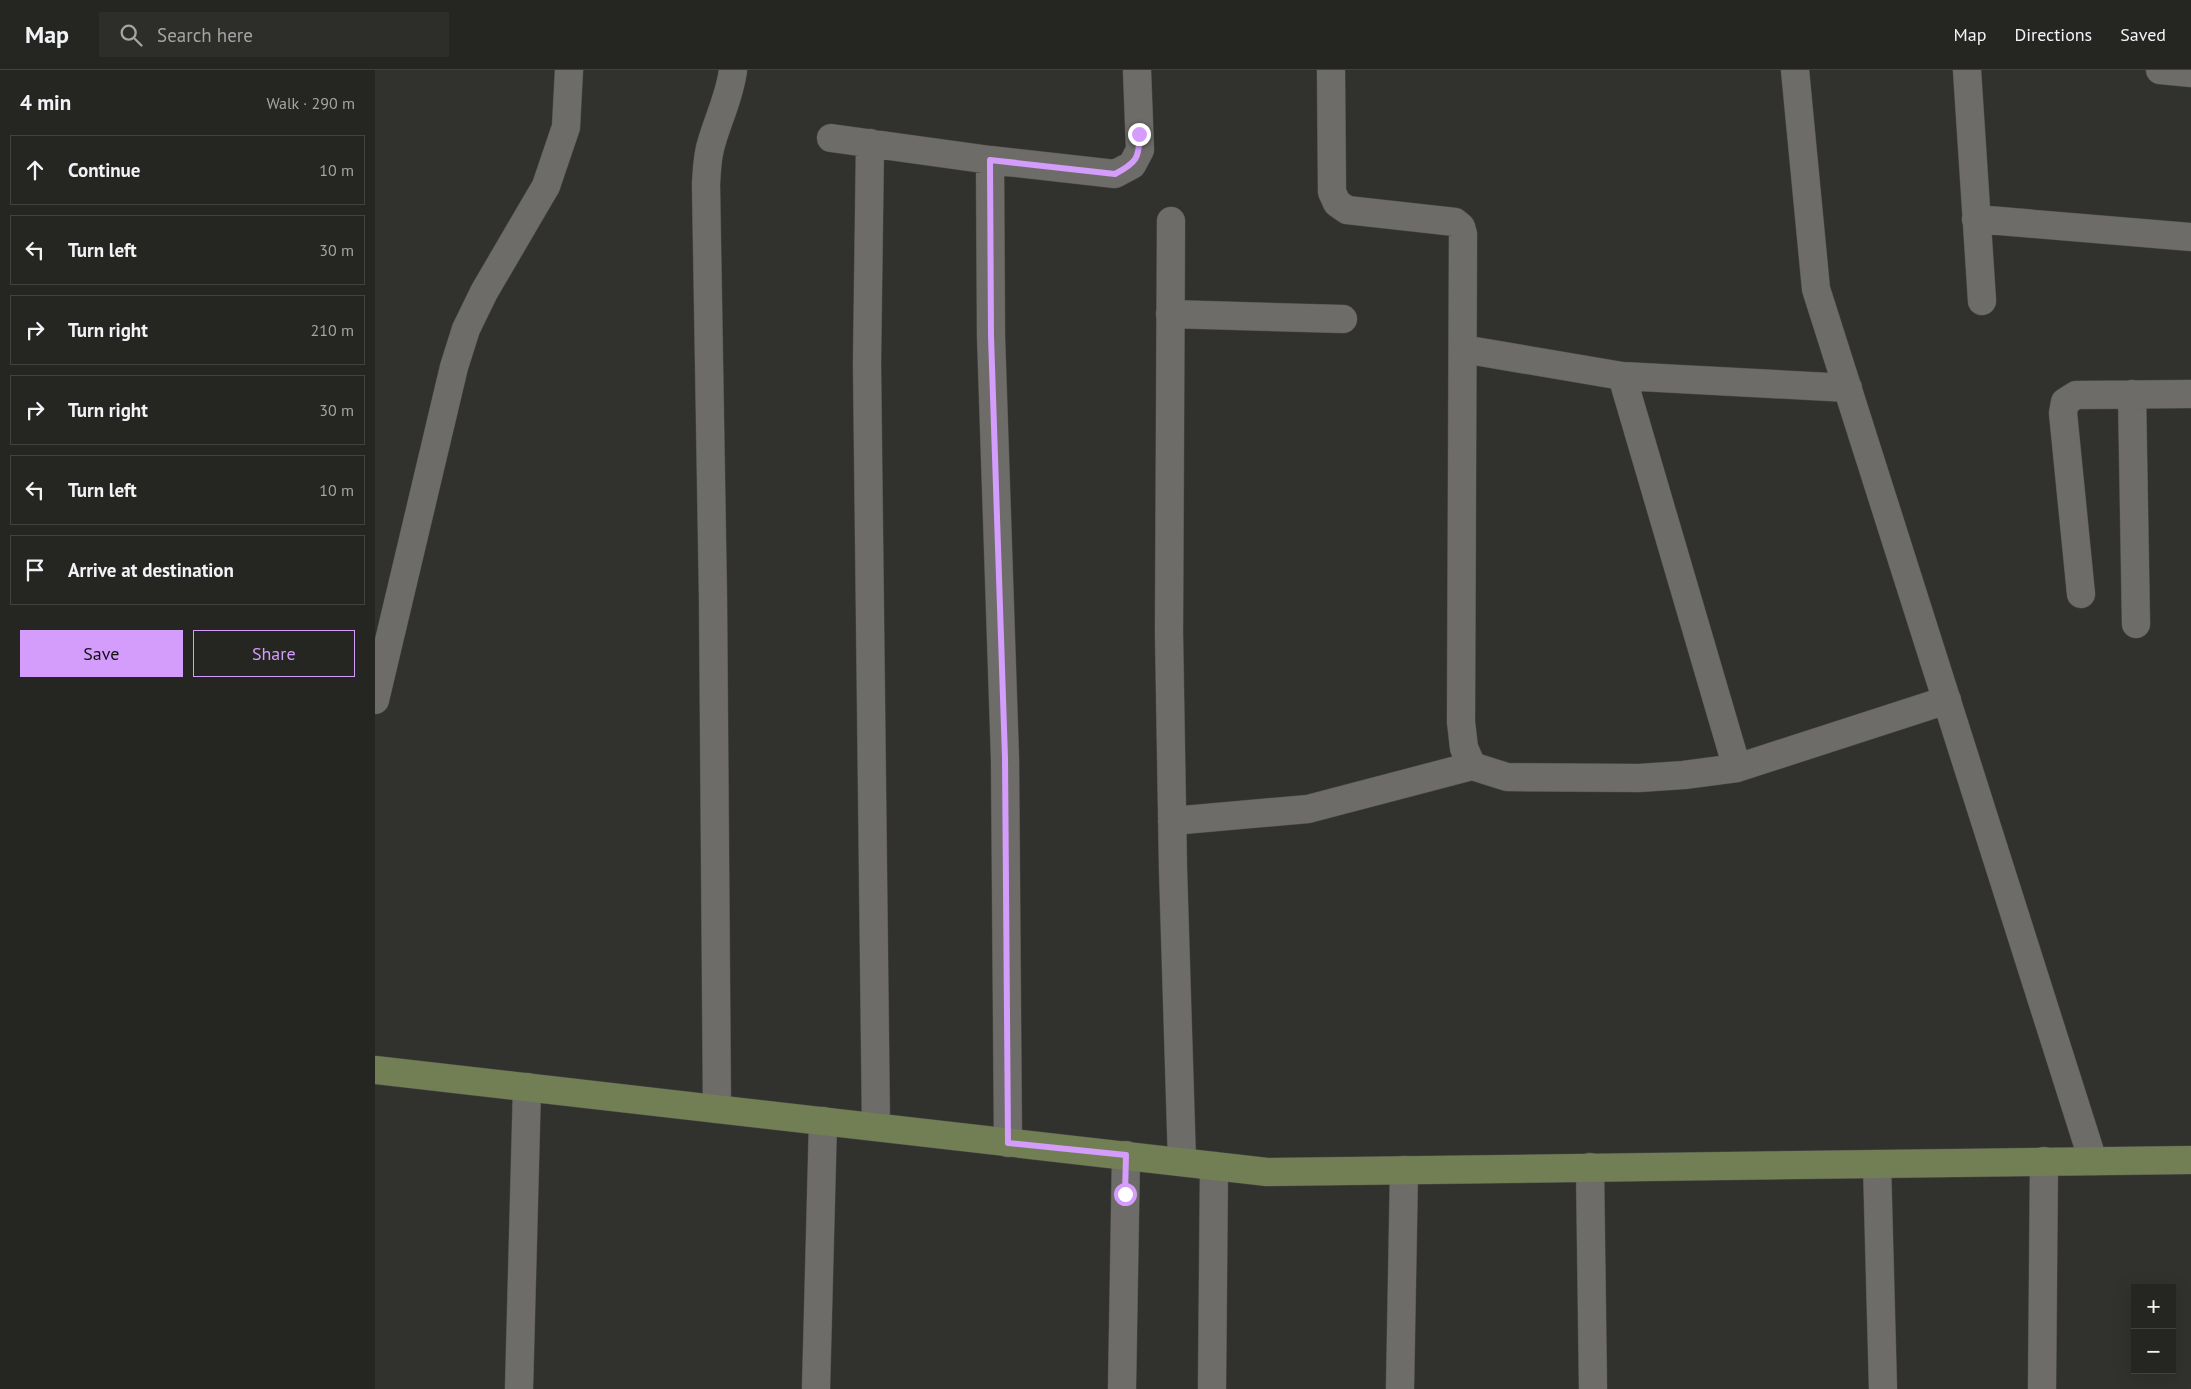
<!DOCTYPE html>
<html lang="en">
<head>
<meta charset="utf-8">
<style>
  :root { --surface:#252522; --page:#2d2d2a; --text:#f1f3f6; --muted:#a3a5a5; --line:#424240; --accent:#d49cfb }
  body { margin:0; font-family:"PT Sans",sans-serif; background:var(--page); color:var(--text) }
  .controls { position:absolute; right:15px; bottom:15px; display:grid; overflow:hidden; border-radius:0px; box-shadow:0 5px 20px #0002 }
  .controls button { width:45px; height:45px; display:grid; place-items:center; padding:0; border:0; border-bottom:1px solid var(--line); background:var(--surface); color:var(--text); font:25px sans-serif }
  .stop { position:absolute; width:15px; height:15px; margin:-11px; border:4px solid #d49cfb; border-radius:50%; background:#fff }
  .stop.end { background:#d49cfb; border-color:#fff; box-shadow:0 1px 5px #0008 }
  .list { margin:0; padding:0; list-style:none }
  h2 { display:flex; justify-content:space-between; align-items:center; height:65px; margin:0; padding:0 20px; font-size:21px }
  h2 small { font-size:16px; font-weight:400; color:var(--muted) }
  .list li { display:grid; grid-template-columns:32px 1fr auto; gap:15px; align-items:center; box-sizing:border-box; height:70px; margin:0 10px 10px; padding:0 10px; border:1px solid var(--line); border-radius:0px }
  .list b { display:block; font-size:19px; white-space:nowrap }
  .list em { font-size:16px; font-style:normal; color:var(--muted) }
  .actions { display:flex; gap:10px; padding:15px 20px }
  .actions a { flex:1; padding:11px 0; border:1px solid var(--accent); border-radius:0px; text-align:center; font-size:18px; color:var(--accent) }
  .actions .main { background:var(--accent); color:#111 }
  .icon { flex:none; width:28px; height:28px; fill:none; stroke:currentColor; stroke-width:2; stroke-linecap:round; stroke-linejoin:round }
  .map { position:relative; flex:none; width:1816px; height:1319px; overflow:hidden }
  header { display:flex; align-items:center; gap:30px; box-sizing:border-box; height:70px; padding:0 25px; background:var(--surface); border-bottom:1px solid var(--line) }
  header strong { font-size:24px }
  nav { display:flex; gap:28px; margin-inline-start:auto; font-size:18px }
  .search { width:350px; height:45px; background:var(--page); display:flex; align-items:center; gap:12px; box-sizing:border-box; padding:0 18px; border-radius:0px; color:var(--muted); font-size:19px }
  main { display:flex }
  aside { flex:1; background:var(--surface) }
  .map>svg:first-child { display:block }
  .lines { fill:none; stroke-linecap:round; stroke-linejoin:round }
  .minor-casing { stroke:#4d4d4a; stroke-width:29 }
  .major-casing { stroke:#4d4d4a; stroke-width:29 }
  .minor { stroke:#6d6c69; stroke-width:28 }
  .major { stroke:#727f55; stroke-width:28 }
  .route { stroke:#d49cfb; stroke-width:6 }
</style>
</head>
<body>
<header>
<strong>Map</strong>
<div class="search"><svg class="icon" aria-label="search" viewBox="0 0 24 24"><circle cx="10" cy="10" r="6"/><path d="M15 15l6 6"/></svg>Search here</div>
<nav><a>Map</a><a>Directions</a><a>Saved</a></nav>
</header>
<main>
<aside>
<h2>4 min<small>Walk · 290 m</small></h2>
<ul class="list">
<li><svg class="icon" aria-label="ahead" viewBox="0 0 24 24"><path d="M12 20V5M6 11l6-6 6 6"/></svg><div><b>Continue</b></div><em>10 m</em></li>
<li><svg class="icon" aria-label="left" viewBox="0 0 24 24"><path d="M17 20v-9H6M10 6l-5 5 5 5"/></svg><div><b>Turn left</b></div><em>30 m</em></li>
<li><svg class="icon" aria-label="right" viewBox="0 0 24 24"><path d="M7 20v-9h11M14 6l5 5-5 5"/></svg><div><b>Turn right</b></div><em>210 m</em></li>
<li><svg class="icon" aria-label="right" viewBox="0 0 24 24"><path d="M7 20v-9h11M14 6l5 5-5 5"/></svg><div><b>Turn right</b></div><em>30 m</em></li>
<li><svg class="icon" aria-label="left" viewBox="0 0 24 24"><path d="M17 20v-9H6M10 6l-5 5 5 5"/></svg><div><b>Turn left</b></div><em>10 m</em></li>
<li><svg class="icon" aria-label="arrive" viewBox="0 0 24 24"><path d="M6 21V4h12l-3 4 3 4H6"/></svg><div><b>Arrive at destination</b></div></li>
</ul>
<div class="actions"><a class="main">Save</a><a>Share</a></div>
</aside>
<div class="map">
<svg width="1816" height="1319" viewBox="0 0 1816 1319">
  <rect width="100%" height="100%" fill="#31312e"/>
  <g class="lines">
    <defs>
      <path id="minor" d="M956,0L957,122L962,133L972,140L1080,152L1086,157L1088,164L1086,652L1089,678L1097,696L1132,707L1264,708L1309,705L1362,698L1572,630
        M1420,0L1441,219L1718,1091
        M1592,0L1607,231
        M1785,0L1816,3
        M456,68L615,90L740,104L757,95L765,80L762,0
        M495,73L492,294L501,1057
        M615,90L616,266L630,689L633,1073
        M1601,149L1816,167
        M796,151L794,563L798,799L807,1092
        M795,244L968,249
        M1088,279L1247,306L1473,318
        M1247,306L1362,698
        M1757,324L1761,554
        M1706,524L1688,343L1690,332L1701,325L1816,324
        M0,630L79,297L91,259L109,222L171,116L191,57L194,0
        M797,751L933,739L1097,696
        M342,1039L338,528L331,114C332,100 332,85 337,71C344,47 355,25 358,0
        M1502,1094L1508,1319
        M1215,1097L1218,1319
        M144,1319L152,1017
        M441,1319L448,1051
        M747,1319L751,1085
        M837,1319L839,1096
        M1025,1319L1029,1100
        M1667,1319L1669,1091"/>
      <path id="major" d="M0,1000L892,1102L1816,1090"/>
    </defs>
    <use href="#minor" class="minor-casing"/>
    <use href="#major" class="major-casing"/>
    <use href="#minor" class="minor"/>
    <use href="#major" class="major"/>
  </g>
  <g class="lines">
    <path class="route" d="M750,1124L751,1085L633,1073L630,688L616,266L615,90L740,104C761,93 765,88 764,64"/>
  </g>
</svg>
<div class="controls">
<button>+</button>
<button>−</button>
</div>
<div class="stop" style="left:750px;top:1124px"></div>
<div class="stop end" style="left:764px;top:64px"></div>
</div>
</main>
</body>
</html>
